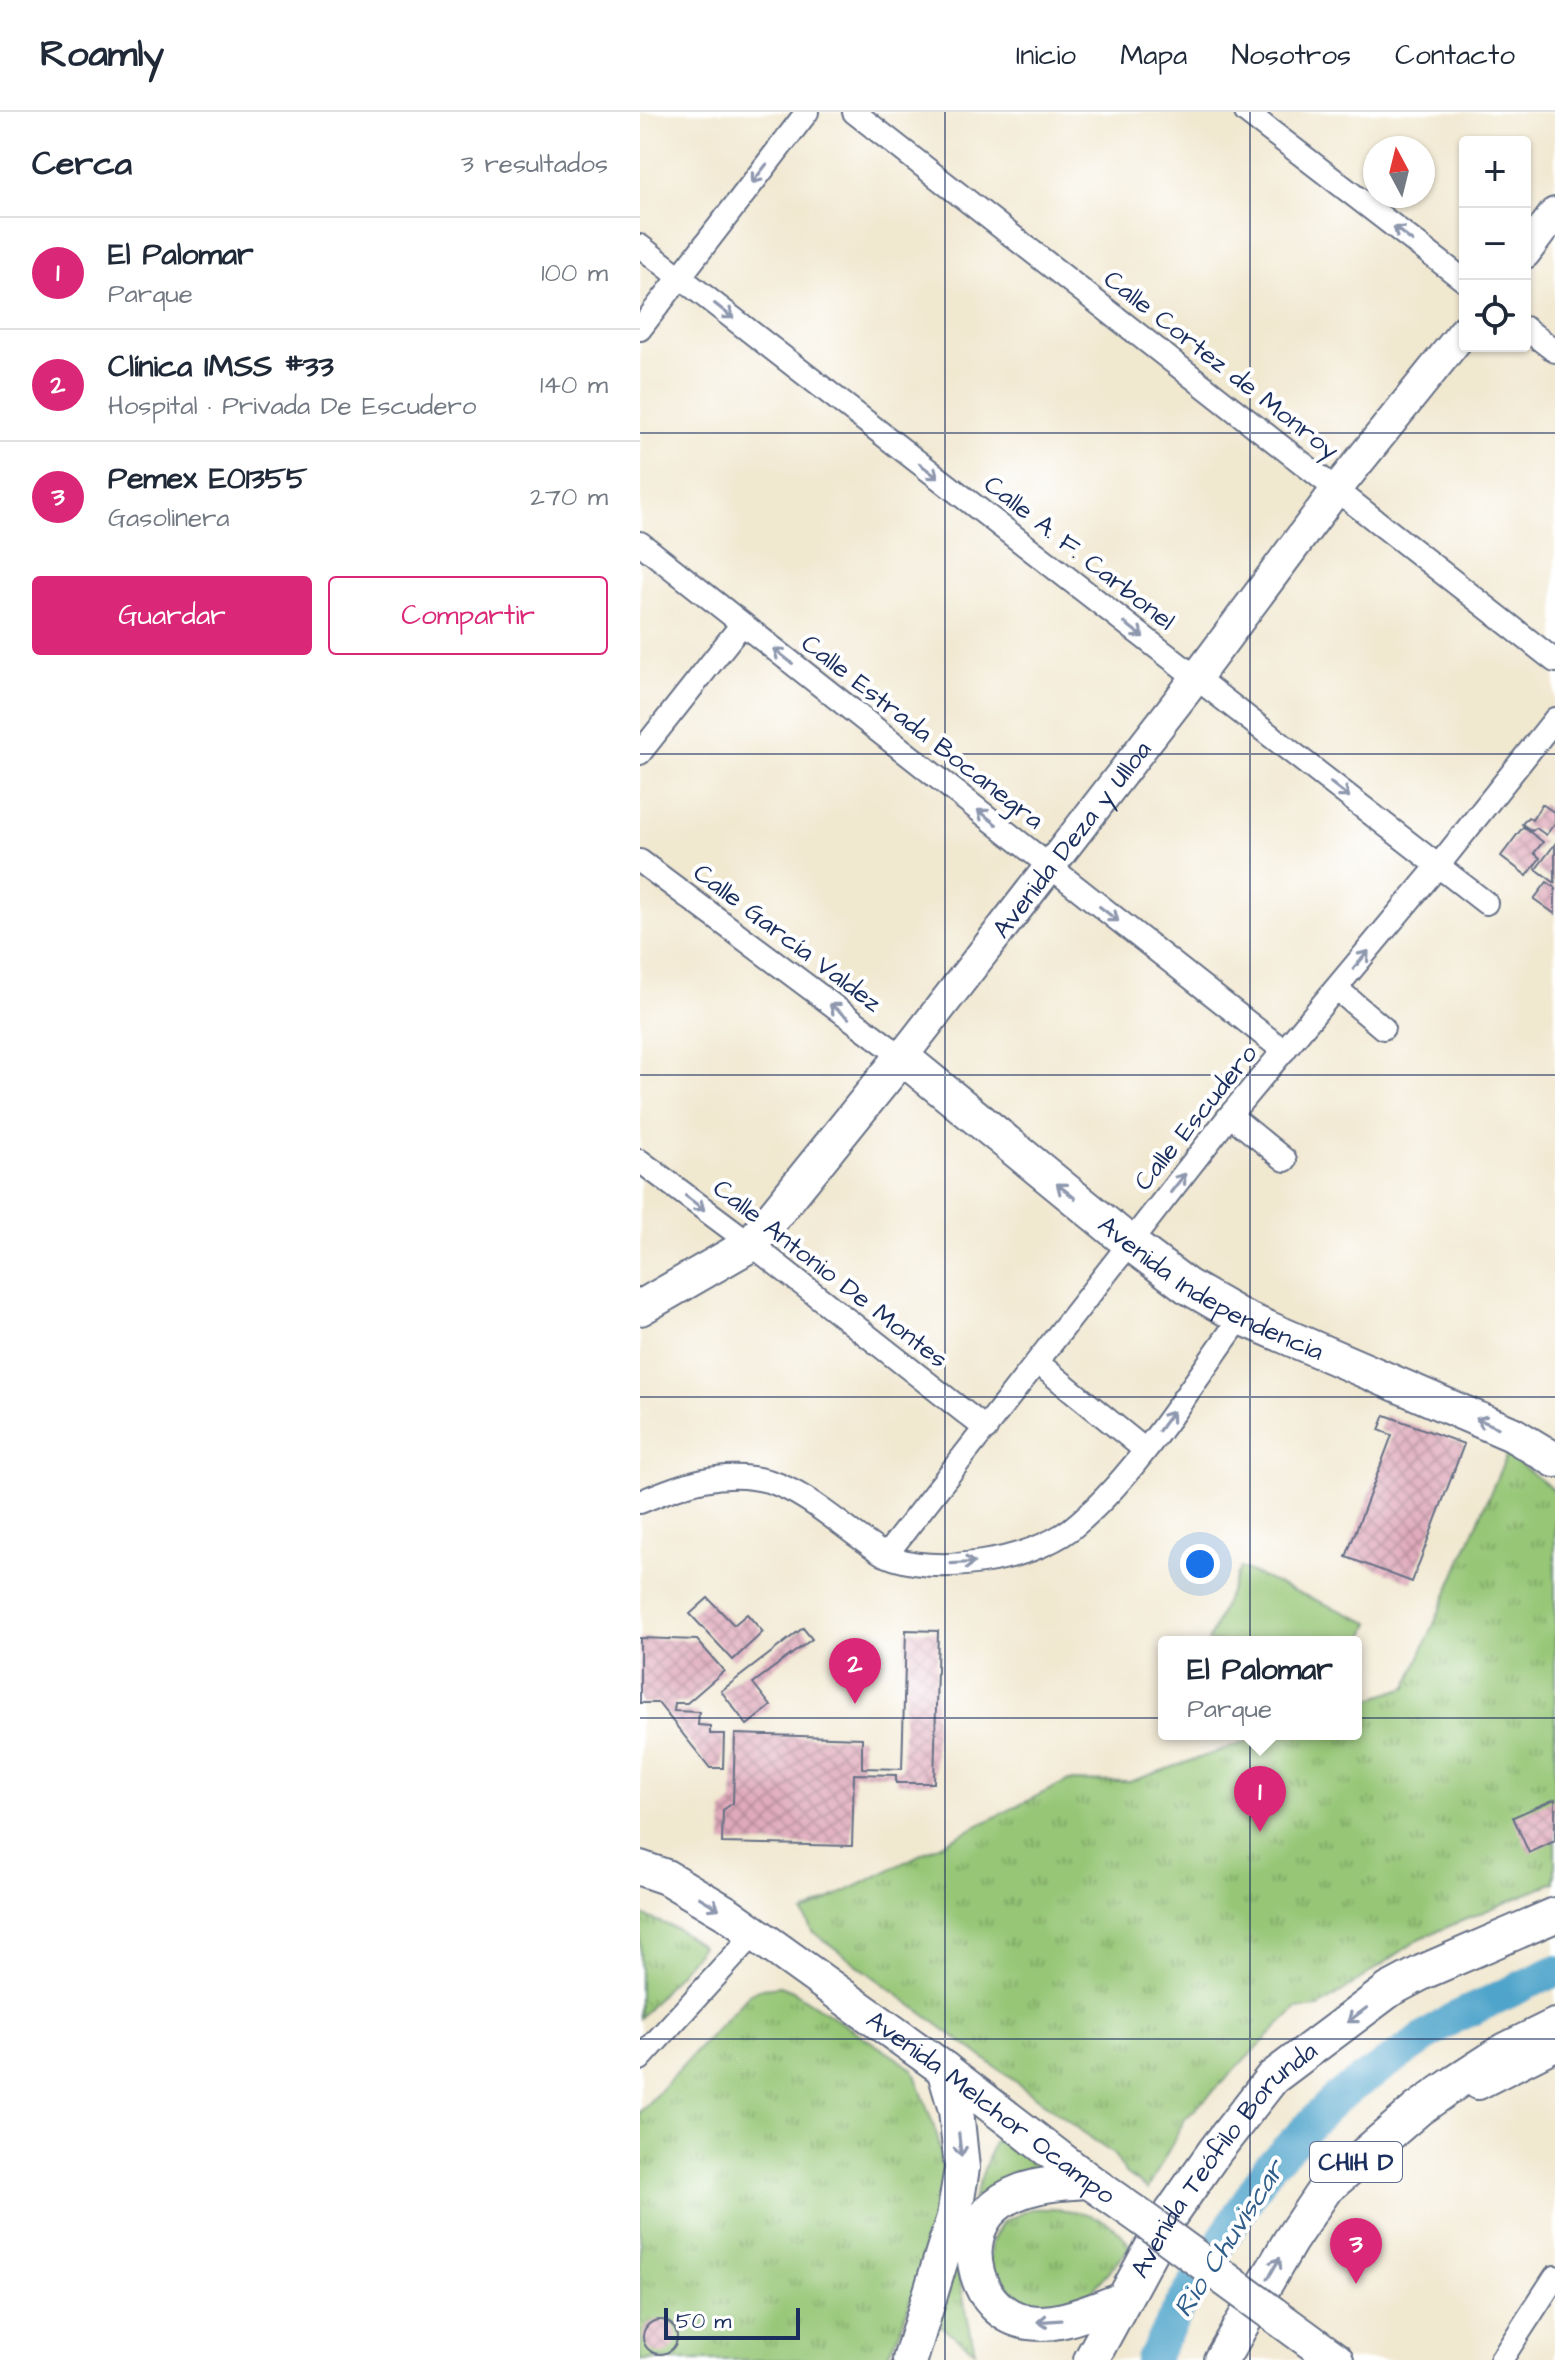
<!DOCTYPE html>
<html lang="es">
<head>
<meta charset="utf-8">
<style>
  :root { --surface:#fff; --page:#f6f6f7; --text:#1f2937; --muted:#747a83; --line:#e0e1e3; --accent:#db2777 }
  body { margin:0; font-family:"Architects Daughter",sans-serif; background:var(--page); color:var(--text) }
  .controls { position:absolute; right:24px; top:24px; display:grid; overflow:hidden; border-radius:8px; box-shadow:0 2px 6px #0004 }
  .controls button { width:72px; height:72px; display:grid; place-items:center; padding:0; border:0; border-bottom:2px solid var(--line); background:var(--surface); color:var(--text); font:40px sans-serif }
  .compass { position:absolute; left:723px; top:24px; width:72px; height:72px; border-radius:50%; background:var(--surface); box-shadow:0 2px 6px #0004; rotate:353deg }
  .scale { position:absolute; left:24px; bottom:20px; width:136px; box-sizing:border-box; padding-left:8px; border:4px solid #1b2f5e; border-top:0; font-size:22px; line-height:28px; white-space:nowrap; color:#1b2f5e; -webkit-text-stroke:6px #fff; paint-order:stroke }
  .you { position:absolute; left:560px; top:1452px; width:28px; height:28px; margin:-20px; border:6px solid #fff; border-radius:50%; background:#1a73e8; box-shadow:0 0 0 12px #1a73e833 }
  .badge { display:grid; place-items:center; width:52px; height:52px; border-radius:50%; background:var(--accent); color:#fff; font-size:26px; font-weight:700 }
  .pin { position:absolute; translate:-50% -66px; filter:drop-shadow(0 2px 4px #0008) }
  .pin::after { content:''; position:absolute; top:42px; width:28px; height:24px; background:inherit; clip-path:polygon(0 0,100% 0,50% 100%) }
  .popup { position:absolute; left:518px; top:1524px; width:204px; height:104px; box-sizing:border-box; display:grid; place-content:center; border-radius:8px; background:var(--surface); filter:drop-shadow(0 2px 6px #0005); font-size:26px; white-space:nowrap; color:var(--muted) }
  .popup b { font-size:30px; color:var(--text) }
  .popup::after { content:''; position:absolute; left:50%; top:100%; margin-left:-16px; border:16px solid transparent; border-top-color:var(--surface) }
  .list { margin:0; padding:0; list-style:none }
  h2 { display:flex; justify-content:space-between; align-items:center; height:104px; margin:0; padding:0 32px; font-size:34px }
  h2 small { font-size:26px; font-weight:400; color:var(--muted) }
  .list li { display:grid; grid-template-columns:52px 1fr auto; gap:24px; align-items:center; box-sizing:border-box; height:112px; padding:0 32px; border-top:2px solid var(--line) }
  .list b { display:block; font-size:30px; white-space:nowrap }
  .list p { margin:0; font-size:26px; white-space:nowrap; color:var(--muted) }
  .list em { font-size:26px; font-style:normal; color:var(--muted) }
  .actions { display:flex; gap:16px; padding:24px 32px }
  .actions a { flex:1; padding:18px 0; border:2px solid var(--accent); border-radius:8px; text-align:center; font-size:28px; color:var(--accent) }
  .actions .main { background:var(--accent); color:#fff }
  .icon { flex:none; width:44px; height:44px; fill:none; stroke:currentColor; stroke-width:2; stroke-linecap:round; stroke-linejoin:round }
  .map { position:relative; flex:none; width:915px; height:2248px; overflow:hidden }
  header { display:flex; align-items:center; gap:48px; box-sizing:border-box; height:112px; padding:0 40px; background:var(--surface); border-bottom:2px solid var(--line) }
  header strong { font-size:38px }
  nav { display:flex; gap:44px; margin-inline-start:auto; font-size:28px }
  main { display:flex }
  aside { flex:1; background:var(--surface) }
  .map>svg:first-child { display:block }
  .grass { fill:url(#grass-tufts); stroke:#587a6a; stroke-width:2 }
  .pitch { fill:#96c676; stroke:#587a6a; stroke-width:2 }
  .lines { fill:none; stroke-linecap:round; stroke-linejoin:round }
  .river { stroke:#4fa4cb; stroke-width:32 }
  .building { fill:url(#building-cross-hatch) }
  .street-casing { stroke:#667086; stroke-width:26 }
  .secondary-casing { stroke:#667086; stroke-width:34 }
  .primary-casing { stroke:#667086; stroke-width:38 }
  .street { stroke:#fff; stroke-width:22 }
  .secondary { stroke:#fff; stroke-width:30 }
  .primary { stroke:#fff; stroke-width:34 }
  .primary-bridge-casing { stroke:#667086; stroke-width:38; stroke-linecap:butt }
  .primary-bridge { stroke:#fff; stroke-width:34 }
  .oneway { stroke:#8d97ae }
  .grid { fill:none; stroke:#1b2f5e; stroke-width:2; stroke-opacity:0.55 }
  .labels { text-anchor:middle; stroke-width:8; stroke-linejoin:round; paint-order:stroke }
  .shield { fill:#fff; stroke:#5f6d8e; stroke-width:2 }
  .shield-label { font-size:24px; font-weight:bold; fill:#1b2f5e }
  .street-label { font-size:26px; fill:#1b2f5e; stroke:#fff }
  .water-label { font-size:28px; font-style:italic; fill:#305e8a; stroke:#fff }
</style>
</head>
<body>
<header>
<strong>Roamly</strong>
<nav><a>Inicio</a><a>Mapa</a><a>Nosotros</a><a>Contacto</a></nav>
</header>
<main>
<aside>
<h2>Cerca<small>3 resultados</small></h2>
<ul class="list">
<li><span class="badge">1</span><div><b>El Palomar</b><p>Parque</p></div><em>100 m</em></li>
<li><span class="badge">2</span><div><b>Clínica IMSS #33</b><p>Hospital · Privada De Escudero</p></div><em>140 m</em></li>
<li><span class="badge">3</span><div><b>Pemex E01355</b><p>Gasolinera</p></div><em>270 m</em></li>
</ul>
<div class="actions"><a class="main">Guardar</a><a>Compartir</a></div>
</aside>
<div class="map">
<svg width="915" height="2248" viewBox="0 0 915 2248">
  <defs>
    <pattern id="grass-tufts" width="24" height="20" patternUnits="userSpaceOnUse" patternTransform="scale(2)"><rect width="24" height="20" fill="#96c676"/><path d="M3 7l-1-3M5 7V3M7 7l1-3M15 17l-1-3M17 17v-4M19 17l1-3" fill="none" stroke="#7aa164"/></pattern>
    <pattern id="building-cross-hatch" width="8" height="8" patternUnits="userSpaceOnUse" patternTransform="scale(2)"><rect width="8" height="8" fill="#e0aabb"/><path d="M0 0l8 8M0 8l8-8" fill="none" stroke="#b58b9b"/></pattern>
  </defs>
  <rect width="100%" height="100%" fill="#fff"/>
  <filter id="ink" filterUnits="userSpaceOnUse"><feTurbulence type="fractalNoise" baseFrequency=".0125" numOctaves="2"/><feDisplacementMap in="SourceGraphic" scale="16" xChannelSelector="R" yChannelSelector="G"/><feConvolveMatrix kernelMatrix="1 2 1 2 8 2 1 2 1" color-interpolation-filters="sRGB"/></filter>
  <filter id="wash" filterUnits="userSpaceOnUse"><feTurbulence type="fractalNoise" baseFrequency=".006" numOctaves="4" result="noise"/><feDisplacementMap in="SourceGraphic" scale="32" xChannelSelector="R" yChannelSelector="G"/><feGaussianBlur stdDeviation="1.8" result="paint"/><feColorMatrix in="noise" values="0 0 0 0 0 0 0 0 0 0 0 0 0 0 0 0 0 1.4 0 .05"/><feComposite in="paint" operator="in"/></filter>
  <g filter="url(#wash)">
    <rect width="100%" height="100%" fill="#f1e8d0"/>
    <path class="grass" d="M867,1342L915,1379V1770L781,1826L679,1895L656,1897L545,2007L508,2077L485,2060L474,2043L172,1819L163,1801L427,1669L489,1670L629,1622H716V1592L767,1575Z
      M0,1802L37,1817L62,1834L0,1906Z
      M140,1874L153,1879L273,1957L298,2026L304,2061L303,2085L289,2140L259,2220L245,2248H0V2000L110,1881L122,1876Z
      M362,2025L405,2056L404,2061L373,2065L351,2074L335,2086L318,2132L319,2166L335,2239L290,2206L355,2027Z
      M391,2097C426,2096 472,2099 490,2135L451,2180L428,2197L383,2199L348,2171L352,2129L363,2110Z"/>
    <path class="pitch" d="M600,1456L730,1511L716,1543V1530H568Z"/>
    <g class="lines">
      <path class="river" d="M511,2248L541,2193L627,2057L696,1986L812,1907L915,1859"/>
    </g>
    <g id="blocks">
      <path class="building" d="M902,692L915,701V711L906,723L896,716L892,719L882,712L888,705L892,708Z
        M883,715L903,730L894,741L900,746L887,764L861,744Z
        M915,732V771L896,757Z
        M907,770L915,776V802L894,787Z
        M745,1303L824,1332L772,1470L706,1445L752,1323L739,1318Z
        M68,1486L94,1513L107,1502L123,1520L93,1548L50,1502Z
        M163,1516L172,1527L113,1571L131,1594L107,1613L81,1579Z
        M266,1518L298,1519L294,1671H256V1663L214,1662L212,1734L82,1731L83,1698L93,1691L95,1622L222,1626V1656L262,1657Z
        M0,1526L57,1528L84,1559L47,1591H35L34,1599L59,1600L58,1613L70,1614V1622H84L83,1656H70L18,1591H0Z
        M915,1687V1729L889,1741L873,1705Z
        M3 2225a17 17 0 1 1 34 0a17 17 0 1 1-34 0Z"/>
    </g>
  </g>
  <g filter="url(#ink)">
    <use href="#blocks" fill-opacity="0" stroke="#667086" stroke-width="2"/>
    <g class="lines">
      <defs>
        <path id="street" d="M214,0L915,549
          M606,0L825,169
          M0,134L846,791
          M885,216L915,239
          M0,217L167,0
          M0,431L644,939
          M0,641L102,512
          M0,749L262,945
          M697,877L743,916
          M590,1003L645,1048
          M0,1049L111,1132L346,1317
          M398,1251L505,1338
          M0,1390C42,1372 82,1357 128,1369C162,1379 192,1406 220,1426C228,1431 237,1439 245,1443C294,1465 389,1449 431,1417C495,1366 552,1272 601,1205
          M246,1443L590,1003L798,754L915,607
          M0,1947L115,1821
          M861,2248L915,2165"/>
        <g id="secondary">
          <path d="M885,141L915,101"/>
          <path id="s1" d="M262,945L556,566L696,378L825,218"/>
          <path d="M838,1972L915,1933"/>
        </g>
        <g id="primary">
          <path id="s2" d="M0,1196L111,1132L262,945L491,1132L547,1174L601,1205L872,1322L915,1348"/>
          <path id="s3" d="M0,1756L26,1765L88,1802L304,1957L449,2069L502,2106"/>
          <path d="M449,2069C418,2071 381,2072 355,2094C316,2128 336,2202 388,2210C420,2215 453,2198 483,2188"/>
          <path d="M633,2202L696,2248"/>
          <path d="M270,2248L314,2105L322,2056L316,1998L304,1957"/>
          <path id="s4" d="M451,2248L528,2106L575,2039L632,1966L749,1878L783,1860L915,1803"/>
          <path d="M581,2248L650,2129L685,2077L778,1997L815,1971L866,1938L915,1914"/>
        </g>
      </defs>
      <use href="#street" class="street-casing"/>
      <use href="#secondary" class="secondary-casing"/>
      <use href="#primary" class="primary-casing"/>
      <use href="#street" class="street"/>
      <use href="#secondary" class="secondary"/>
      <use href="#primary" class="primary"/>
      <defs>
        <path id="primary-bridge" d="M502,2106L633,2202"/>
      </defs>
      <use href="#primary-bridge" class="primary-bridge-casing"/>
      <use href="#primary-bridge" class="primary-bridge"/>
    </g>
    <defs><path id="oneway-shaft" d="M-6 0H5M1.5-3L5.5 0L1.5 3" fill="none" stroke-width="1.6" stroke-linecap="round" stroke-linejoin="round" transform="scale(2)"/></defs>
    <g class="oneway">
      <use href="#oneway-shaft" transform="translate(119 62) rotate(128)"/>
      <use href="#oneway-shaft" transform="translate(763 122) rotate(-142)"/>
      <use href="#oneway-shaft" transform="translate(84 199) rotate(38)"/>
      <use href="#oneway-shaft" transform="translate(289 359) rotate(38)"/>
      <use href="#oneway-shaft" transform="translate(494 518) rotate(38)"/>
      <use href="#oneway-shaft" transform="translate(143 544) rotate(-142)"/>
      <use href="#oneway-shaft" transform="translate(700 678) rotate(38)"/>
      <use href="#oneway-shaft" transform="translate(347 705) rotate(-142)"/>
      <use href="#oneway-shaft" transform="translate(469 802) rotate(38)"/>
      <use href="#oneway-shaft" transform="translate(721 848) rotate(-50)"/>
      <use href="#oneway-shaft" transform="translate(199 899) rotate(-143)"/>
      <use href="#oneway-shaft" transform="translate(538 1071) rotate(-52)"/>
      <use href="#oneway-shaft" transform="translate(426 1079) rotate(-141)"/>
      <use href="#oneway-shaft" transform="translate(55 1091) rotate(37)"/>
      <use href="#oneway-shaft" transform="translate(526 1309) rotate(-54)"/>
      <use href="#oneway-shaft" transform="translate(847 1311) rotate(-157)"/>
      <use href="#oneway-shaft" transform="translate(323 1451) rotate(-3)"/>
      <use href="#oneway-shaft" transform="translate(69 1791) rotate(31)"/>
      <use href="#oneway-shaft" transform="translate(717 1903) rotate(143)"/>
      <use href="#oneway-shaft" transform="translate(320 2033) rotate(84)"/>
      <use href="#oneway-shaft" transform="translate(634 2156) rotate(-60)"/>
      <use href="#oneway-shaft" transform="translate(409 2209) rotate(176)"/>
    </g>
  </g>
  <path class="grid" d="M305,0V2248M610,0V2248M0,321H915M0,642H915M0,963H915M0,1285H915M0,1606H915M0,1927H915"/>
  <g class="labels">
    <rect class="shield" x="670" y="2030" width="92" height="40" rx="6"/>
    <g class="shield-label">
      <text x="716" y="2058">CHIH D</text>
    </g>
    <g class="street-label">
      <text transform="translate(582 252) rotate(38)" y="9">Calle Cortez de Monroy</text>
      <text transform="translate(440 440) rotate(38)" y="9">Calle A. F. Carbonel</text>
      <text transform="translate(283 619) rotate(38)" y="9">Calle Estrada Bocanegra</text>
      <text dy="9" stroke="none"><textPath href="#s1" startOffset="276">Avenida Deza y Ulloa</textPath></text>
      <text transform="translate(148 825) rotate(37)" y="9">Calle García Valdez</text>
      <text transform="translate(555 1005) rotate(-51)" y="9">Calle Escudero</text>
      <text transform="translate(191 1161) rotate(38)" y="9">Calle Antonio De Montes</text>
      <text dy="9" stroke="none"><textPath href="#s2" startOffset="756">Avenida Independencia</textPath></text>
      <text dy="9" stroke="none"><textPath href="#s3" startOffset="426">Avenida Melchor Ocampo</textPath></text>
      <text dy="9" stroke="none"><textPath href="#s4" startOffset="242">Avenida Teófilo Borunda</textPath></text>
    </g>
    <g class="water-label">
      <text transform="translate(588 2126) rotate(-57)" y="10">Rio Chuviscar</text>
    </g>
  </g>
</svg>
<div class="controls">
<button>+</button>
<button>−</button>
<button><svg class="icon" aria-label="locate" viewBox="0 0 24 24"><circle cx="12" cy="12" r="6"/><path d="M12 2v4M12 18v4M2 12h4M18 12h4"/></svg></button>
</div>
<svg class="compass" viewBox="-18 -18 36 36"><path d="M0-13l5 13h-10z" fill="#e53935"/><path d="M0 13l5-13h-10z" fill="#747a83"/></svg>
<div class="scale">50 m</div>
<div class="you"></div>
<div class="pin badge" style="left:620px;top:1720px">1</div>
<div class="popup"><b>El Palomar</b>Parque</div>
<div class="pin badge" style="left:215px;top:1592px">2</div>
<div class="pin badge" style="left:716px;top:2172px">3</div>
</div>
</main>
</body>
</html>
